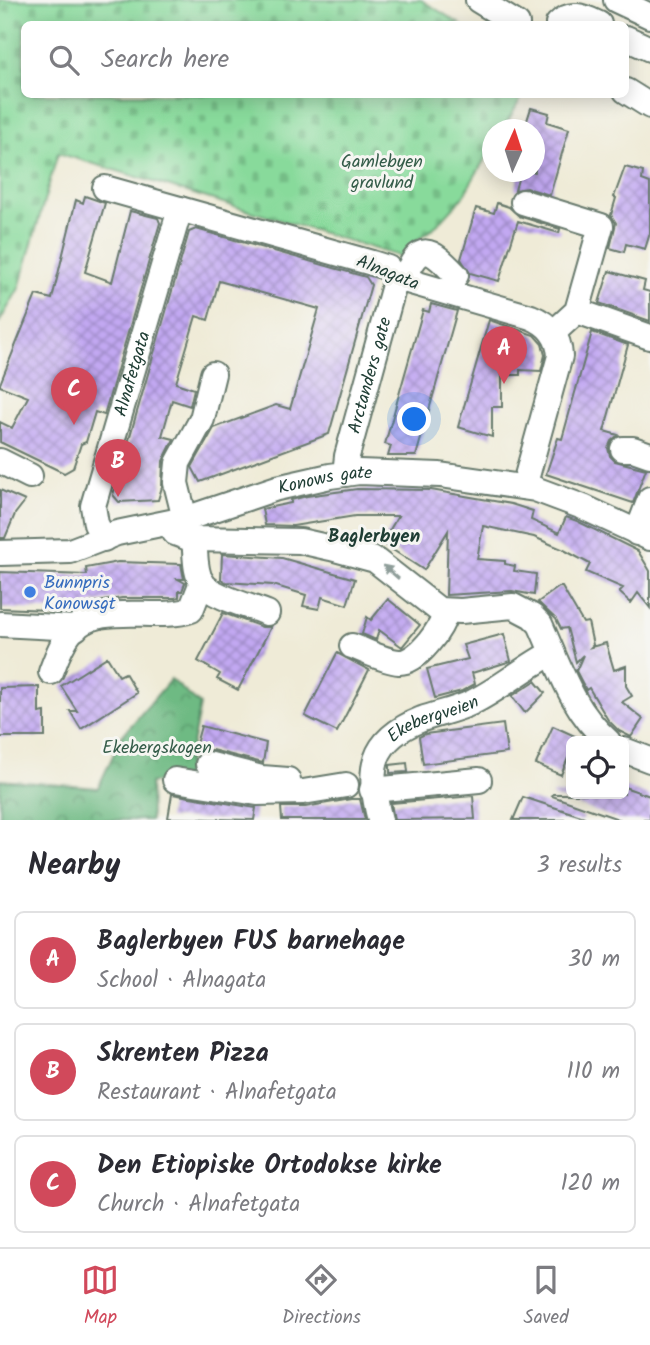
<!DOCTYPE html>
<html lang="en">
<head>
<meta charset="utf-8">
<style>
  :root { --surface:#fff; --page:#f7f7f7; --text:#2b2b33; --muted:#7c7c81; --line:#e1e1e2; --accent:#d1495b }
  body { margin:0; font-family:Kalam,sans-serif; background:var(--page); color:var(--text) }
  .controls { position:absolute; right:21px; bottom:21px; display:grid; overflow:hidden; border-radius:10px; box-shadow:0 4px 18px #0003 }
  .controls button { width:63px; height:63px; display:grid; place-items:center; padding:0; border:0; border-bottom:2px solid var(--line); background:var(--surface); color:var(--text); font:35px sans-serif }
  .compass { position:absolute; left:482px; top:119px; width:63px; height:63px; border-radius:50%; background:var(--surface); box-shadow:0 4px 18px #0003; rotate:3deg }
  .you { position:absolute; left:415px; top:420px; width:24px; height:24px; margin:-18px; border:5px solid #fff; border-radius:50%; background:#1a73e8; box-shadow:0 0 0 10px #1a73e833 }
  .badge { display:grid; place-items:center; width:46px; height:46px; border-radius:50%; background:var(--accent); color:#fff; font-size:23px; font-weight:700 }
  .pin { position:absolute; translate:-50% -58px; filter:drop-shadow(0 2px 4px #0008) }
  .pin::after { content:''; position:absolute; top:37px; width:24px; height:21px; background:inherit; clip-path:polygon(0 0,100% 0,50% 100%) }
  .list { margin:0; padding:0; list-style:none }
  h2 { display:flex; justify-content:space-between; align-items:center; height:91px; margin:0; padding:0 28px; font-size:30px }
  h2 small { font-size:23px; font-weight:400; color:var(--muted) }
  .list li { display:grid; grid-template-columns:46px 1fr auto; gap:21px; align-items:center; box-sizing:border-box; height:98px; margin:0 14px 14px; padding:0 14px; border:2px solid var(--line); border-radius:10px }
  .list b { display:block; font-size:26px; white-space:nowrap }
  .list p { margin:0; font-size:23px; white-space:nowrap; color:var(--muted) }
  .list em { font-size:23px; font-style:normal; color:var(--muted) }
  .icon { flex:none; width:38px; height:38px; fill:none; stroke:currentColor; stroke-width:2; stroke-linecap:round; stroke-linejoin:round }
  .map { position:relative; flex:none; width:650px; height:820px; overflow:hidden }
  .search { position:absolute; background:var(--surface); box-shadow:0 4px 18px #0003; left:21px; right:21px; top:21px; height:77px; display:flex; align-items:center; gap:18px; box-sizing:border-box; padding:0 24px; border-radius:10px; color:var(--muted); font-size:26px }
  .sheet { height:427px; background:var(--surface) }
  nav { display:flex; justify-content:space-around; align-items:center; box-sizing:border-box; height:98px; border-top:2px solid var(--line); background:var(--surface); font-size:19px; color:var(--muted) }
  nav a { display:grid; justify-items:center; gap:4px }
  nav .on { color:var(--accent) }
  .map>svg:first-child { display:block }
  .forest { fill:url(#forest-crowns); stroke:#467c5c; stroke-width:2 }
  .cemetery { fill:url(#cemetery-stones); stroke:#548c68; stroke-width:2 }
  .building { fill:url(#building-cross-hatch) }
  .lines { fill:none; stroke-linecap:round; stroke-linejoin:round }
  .minor-casing { stroke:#687a6d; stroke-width:28 }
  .minor { stroke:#fff; stroke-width:24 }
  .oneway { fill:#8f9e9a }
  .shop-dot { fill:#3f7fe0; stroke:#f6f6f2; stroke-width:2.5 }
  .labels { text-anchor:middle; stroke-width:6; stroke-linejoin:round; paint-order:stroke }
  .park-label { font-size:18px; fill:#345c49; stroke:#f6f6f2 }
  .street-label { font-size:18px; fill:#1f3d34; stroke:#f6f6f2 }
  .shop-label { font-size:18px; fill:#366cbe; stroke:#f6f6f2; text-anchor:start }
  .neighbourhood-label { font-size:19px; font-weight:bold; fill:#1f3d34; stroke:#f6f6f2 }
</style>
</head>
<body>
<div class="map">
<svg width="650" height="820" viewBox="0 0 650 820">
  <defs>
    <pattern id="forest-crowns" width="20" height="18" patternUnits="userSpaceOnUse" patternTransform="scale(1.75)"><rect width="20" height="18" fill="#6eba83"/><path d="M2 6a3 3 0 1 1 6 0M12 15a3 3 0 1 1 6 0" fill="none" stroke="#5a986c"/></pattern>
    <pattern id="cemetery-stones" width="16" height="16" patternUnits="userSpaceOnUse" patternTransform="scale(1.75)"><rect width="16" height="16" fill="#88da9b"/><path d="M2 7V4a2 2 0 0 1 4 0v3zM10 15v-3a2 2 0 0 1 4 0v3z" fill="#75bc86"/></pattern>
    <pattern id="building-cross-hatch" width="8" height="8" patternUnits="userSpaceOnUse" patternTransform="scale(1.75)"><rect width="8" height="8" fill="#c2a8f2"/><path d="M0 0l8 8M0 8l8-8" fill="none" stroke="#9d8ac5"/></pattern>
  </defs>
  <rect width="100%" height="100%" fill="#f6f6f2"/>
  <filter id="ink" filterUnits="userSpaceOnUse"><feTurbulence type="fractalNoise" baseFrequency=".0143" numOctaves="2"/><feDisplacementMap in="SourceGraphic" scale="14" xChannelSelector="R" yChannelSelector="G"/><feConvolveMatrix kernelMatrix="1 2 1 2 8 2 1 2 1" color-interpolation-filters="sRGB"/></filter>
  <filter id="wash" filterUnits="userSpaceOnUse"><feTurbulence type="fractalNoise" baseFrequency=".00686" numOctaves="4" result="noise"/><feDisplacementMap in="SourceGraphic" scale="28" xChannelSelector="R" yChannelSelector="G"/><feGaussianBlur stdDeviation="1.57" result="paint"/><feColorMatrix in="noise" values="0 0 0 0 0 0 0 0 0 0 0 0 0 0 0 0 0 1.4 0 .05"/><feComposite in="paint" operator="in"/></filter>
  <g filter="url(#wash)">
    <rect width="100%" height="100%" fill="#efebd7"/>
    <path class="forest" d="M171,679L200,705L185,779L150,783L151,820H0V780L98,788L122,736Z"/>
    <path class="cemetery" d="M0,0H421L460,24H24V94L523,95L503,129L492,130V147L462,198L438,224L409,247L402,257L58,153L19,288L0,321Z"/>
    <g id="blocks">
      <path class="building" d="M531,108L549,113L547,122L569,129L550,195L527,188L515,190L520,172H535V130H524Z
        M625,167L643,172L642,180L650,183V233L645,249L626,244L624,252L610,248L616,223L611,215L616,198L614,197Z
        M85,196L105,203L85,272L112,282L130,211L158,218L160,223L104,415L95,412L86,442L81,444L73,468L64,473L0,442V422L12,428L28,397L0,386V384L36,295L52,299L76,200L83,203Z
        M497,203L509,207L519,216L560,229L559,233L518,221L499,281L470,273L461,259L476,208L494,213Z
        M196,229L366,277L371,285L329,434L200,482L192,467L214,428L276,405L290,409L319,309L219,281L208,320L196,316L176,383L194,389L190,406L172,400L162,436L174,439L163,461L162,487L158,500L119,502L113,495L189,232Z
        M609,271L645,281L643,290L650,292V321L599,303Z
        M431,304L457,311L416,456H388L391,446L385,444L423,310L429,312Z
        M489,320L534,335L542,344L545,355L541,371L520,370V375H502V407H492V437L458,427Z
        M592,332L628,345L604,431L618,435L611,441L608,448L610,456L615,461L646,469L633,503L546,474L558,438L562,439Z
        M357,489L431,490L511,504L533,511L531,520L559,533L566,517L577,521L638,551L650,571V608L638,593L631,603L619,592L623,588L586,572L590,564L564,550L534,537L483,526L477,559L505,561V564L515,566L514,571L536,574L534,595L512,591L446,595L448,531L424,570L382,543L398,516H355L293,526L265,525L262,509L291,503V500L307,496Z
        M0,490L25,501L15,514L5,538H0Z
        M222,554L282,558L355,579L347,605L322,597L319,609L303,606L306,595L273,585L226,582L221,579Z
        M118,562L181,564L184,579H178L185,583L182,591H179V597L175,598H122L92,603L73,611L0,608V572L87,575L86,568Z
        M559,587H562L583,623L588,622L593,645L591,647L606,643L614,670L626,666V686L632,696L622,702L643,719L631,737L619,731L608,720L589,688L586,690L576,671L583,655L576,662L567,628L561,629L556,619L538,602Z
        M388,599L420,625L402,647L379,630L376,640L362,634L367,617L371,620Z
        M223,613L262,627H271L238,690L217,679L220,674L198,661Z
        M504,634L511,661L472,673L475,684L462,691L435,698L427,669L468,659L463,645Z
        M337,653L369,670L337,732L305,716Z
        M107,657L119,676L125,673L137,693L81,729L70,711H77L61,686Z
        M535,681L545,693L525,713L512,696Z
        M39,687V713L45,712V737H0V688Z
        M503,724L507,753L423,764L419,737L425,734Z
        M201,726L266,743L263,763L212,750H203L193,755Z
        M553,726L577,737L575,741H571V751L561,775L536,764Z
        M407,763L408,772L390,773V765Z
        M624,787L650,796V820H621L552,796L553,794H624Z
        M172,794L256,808L254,820L168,818Z
        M473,796L475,819L394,820L391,803Z
        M523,797L584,817L583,820H513Z
        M351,799H360L365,820H282L281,807H305Z"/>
    </g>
  </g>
  <g filter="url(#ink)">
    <use href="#blocks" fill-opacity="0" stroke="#687a6d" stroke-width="2"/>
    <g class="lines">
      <defs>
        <g id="minor">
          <path d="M478,0L517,24"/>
          <path d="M616,0L650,16"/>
          <path d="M558,24C571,10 584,17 599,24"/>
          <path d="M626,38L650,49"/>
          <path d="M626,91L650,106"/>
          <path d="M105,188L372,263L388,268L396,278L404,280L531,317C549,324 559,337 560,356L524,487"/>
          <path d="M523,202L601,226L577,311L553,333"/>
          <path d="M404,280C420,240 430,248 456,275"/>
          <path d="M577,311L650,337"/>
          <path d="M623,449H633L650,455"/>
          <path d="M0,461L30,476"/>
          <path id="s1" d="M345,474L347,456L396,278"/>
          <path d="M185,519L176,483L178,463L202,419L213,374"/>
          <path d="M168,523L175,533L191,539L300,541L331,548L375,560L439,610L461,611L513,606L532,616L540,624C559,666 572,710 608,741"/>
          <path d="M637,533L650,499"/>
          <path id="s2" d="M104,539L96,524L93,506L180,209"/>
          <path d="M194,539C196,553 194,571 202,583C211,596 252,607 267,613"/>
          <path id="s3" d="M0,553L70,551L117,533L185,519L277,488L330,476L359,472L440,475L535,489L583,507L650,538"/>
          <path d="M0,624L76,628"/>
          <path d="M352,646C366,651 384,661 399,662C418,663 442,628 446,612"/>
          <path d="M51,672C56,659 61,644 70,633C97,600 155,622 191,610L202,582"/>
          <path d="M624,750L650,760"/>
          <path d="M208,764L262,778L288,780"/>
          <path d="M175,780L257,793L303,792L346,785"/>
          <path d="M372,790L479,780"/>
          <path id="s4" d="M380,820C367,771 369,740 422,719C439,713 457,710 473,702C501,688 525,667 552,653"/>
        </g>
      </defs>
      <use href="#minor" class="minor-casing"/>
      <use href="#minor" class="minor"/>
    </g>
    <defs><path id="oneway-solid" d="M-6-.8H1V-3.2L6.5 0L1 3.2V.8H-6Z" transform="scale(1.75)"/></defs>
    <use class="oneway" href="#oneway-solid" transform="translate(391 572) rotate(-139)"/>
  </g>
  <circle class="shop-dot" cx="30" cy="592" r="7"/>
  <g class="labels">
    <g class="park-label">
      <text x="382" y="167">Gamlebyen<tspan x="382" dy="21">gravlund</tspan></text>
      <text x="157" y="753">Ekebergskogen</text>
    </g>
    <g class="street-label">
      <text transform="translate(388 272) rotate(22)" y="6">Alnagata</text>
      <text dy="6" stroke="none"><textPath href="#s2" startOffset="173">Alnafetgata</textPath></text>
      <text dy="6" stroke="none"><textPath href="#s1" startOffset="102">Arctanders gate</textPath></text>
      <text dy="6" stroke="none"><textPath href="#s3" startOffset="336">Konows gate</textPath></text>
      <text dy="6" stroke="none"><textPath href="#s4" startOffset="135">Ekebergveien</textPath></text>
    </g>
    <g class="shop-label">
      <text x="44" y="588">Bunnpris<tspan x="44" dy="21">Konowsgt</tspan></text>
    </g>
    <g class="neighbourhood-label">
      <text x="374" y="542">Baglerbyen</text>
    </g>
  </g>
</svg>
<div class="controls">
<button><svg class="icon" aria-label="locate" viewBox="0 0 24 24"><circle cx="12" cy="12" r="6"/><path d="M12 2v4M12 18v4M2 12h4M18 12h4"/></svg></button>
</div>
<svg class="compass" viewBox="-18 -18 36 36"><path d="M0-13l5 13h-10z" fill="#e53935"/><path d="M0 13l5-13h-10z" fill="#7c7c81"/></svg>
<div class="you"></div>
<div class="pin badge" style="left:504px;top:384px">A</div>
<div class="pin badge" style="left:118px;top:497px">B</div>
<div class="pin badge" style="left:74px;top:425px">C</div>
<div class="search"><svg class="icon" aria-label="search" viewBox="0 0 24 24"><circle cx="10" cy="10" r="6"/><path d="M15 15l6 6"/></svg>Search here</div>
</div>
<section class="sheet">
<h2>Nearby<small>3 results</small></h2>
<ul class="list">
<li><span class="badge">A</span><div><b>Baglerbyen FUS barnehage</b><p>School · Alnagata</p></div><em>30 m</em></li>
<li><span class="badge">B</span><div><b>Skrenten Pizza</b><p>Restaurant · Alnafetgata</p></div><em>110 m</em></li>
<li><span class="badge">C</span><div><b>Den Etiopiske Ortodokse kirke</b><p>Church · Alnafetgata</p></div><em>120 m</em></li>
</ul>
</section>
<nav>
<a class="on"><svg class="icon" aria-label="map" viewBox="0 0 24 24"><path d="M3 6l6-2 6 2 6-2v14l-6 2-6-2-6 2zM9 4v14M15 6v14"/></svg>Map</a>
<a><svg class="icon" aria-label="directions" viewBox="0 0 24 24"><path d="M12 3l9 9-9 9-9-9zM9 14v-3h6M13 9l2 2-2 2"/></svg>Directions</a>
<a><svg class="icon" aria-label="saved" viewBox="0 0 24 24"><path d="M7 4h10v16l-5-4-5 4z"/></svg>Saved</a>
</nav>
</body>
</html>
